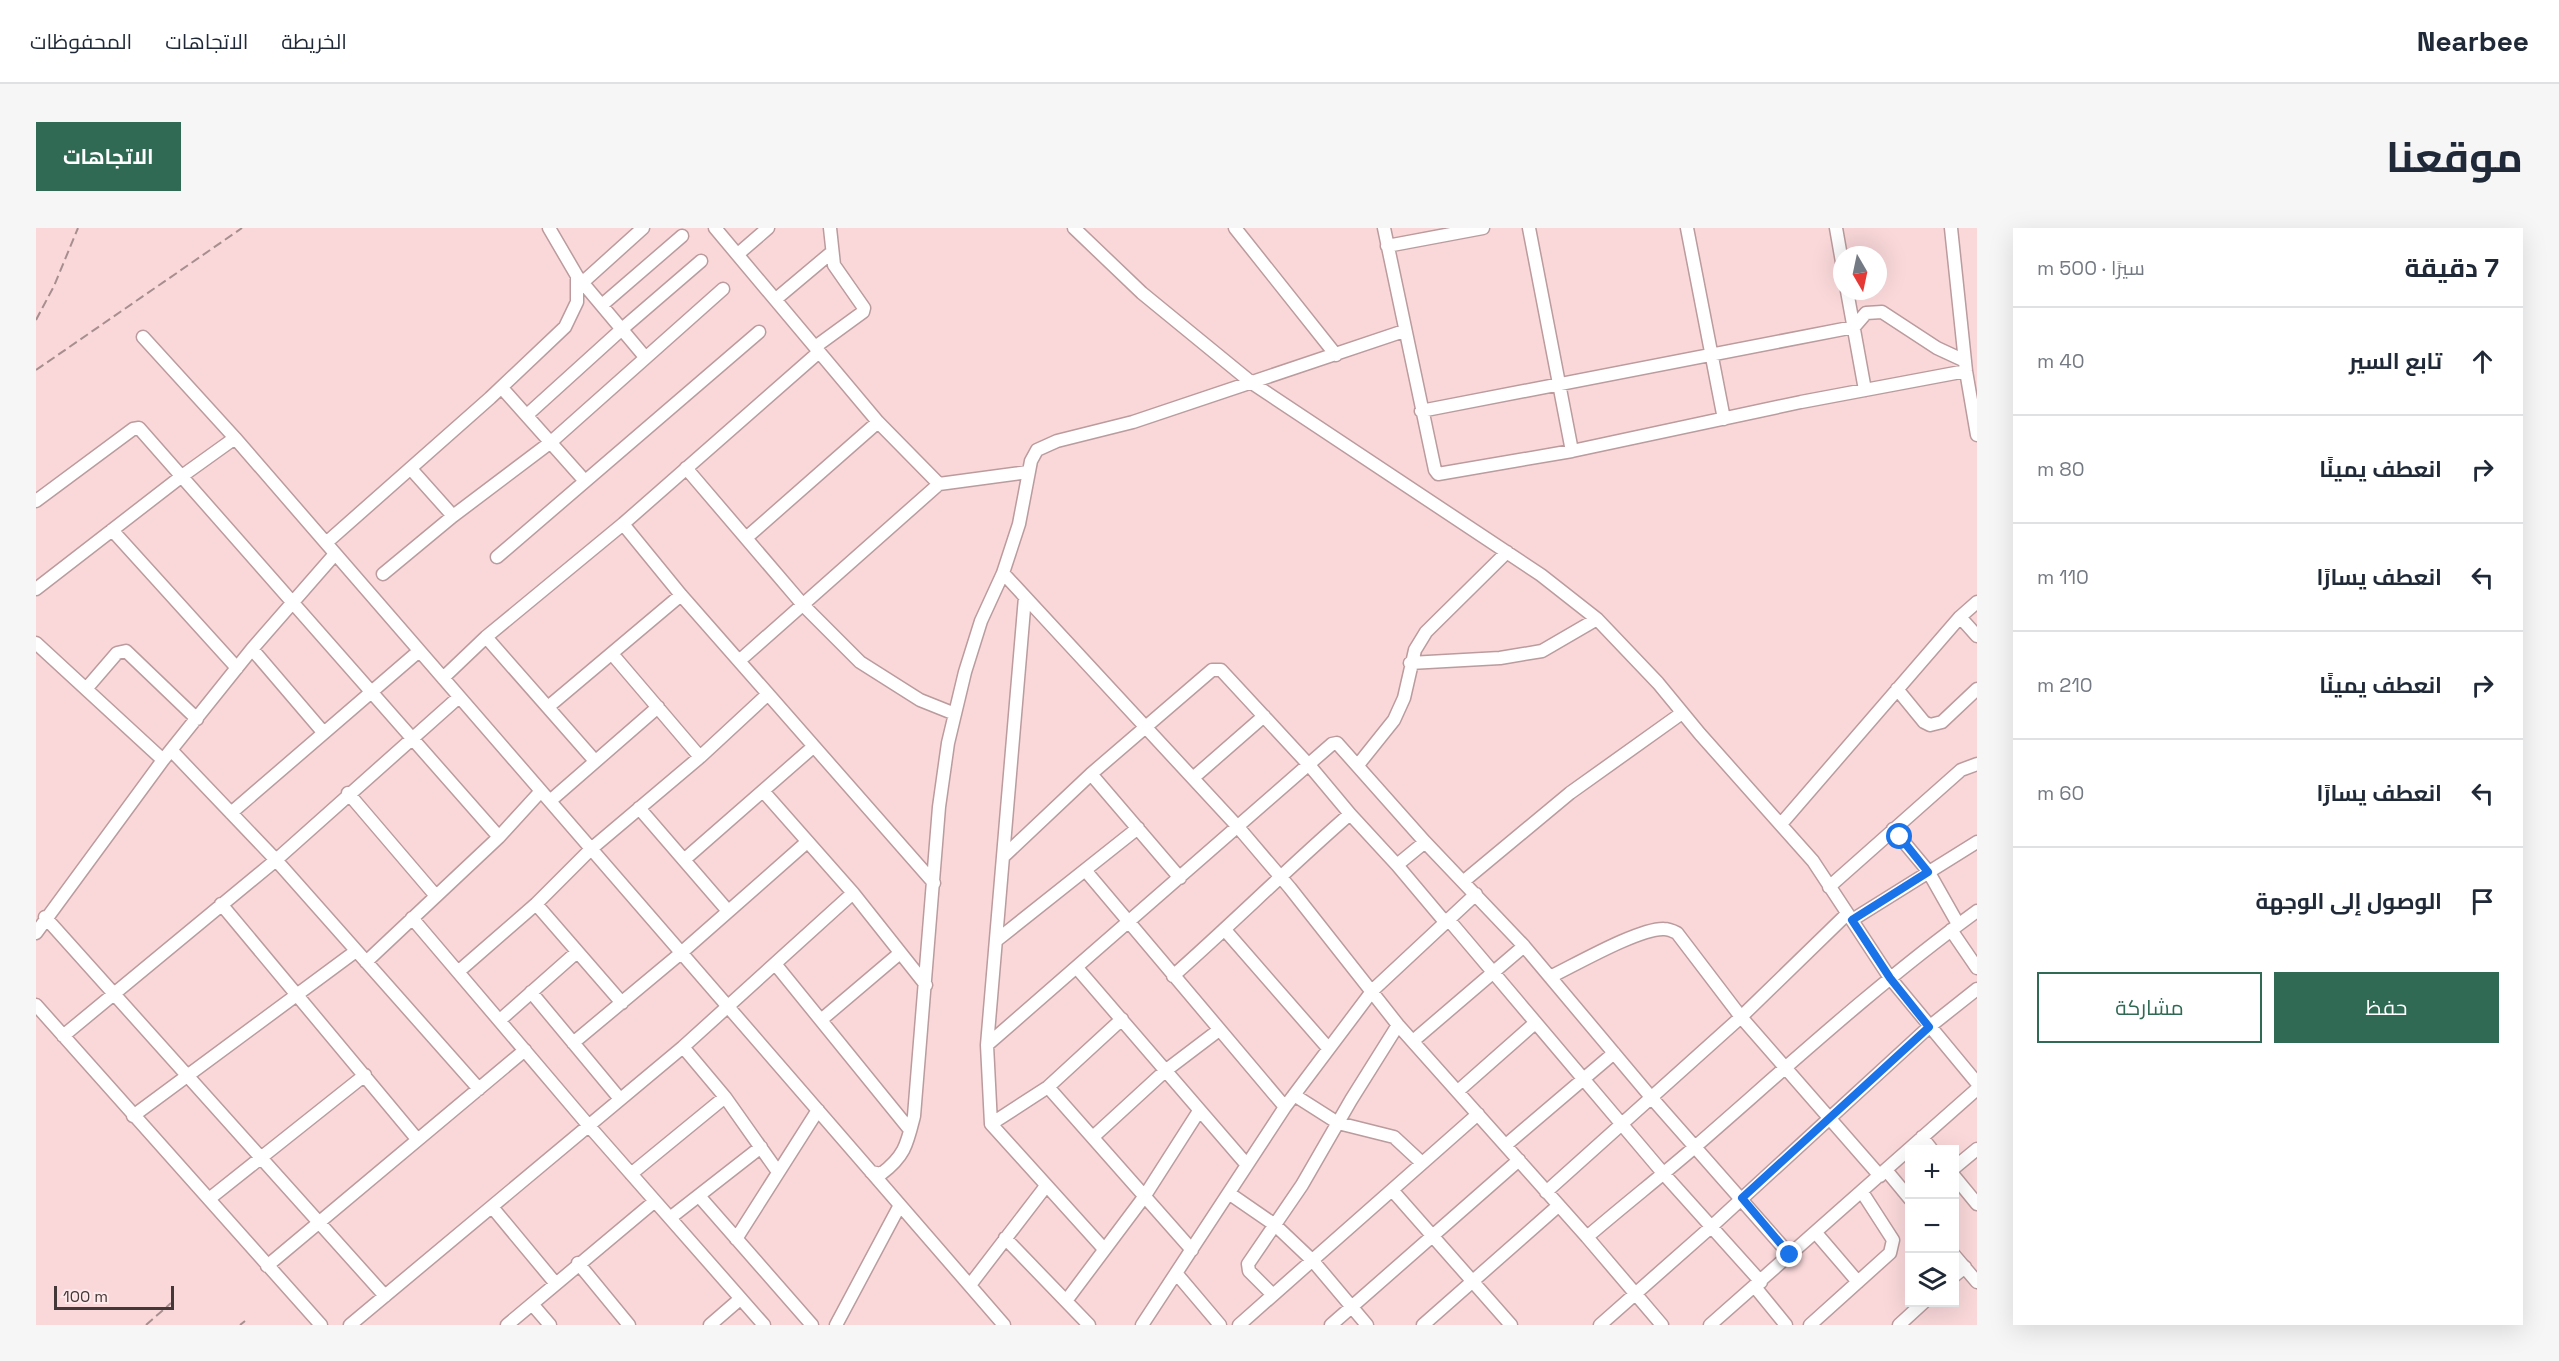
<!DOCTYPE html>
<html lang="ar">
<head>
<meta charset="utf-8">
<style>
  :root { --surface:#fff; --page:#f6f6f7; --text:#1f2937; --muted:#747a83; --line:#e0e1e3; --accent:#306a54 }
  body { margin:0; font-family:"Space Grotesk",Cairo,sans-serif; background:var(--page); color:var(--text); direction:rtl }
  .controls { position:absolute; right:18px; bottom:18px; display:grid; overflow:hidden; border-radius:0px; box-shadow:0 6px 24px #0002 }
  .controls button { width:54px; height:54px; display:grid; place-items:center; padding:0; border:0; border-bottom:2px solid var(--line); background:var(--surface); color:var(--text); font:30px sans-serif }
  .compass { position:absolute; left:1797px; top:18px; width:54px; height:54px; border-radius:50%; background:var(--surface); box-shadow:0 6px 24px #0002; rotate:171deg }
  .scale { position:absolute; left:18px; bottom:15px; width:120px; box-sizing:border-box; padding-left:6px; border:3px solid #443737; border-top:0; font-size:16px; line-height:21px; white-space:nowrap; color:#443737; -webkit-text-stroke:4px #fee9ea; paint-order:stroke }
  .stop { position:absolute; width:18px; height:18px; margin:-14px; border:4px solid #1a73e8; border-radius:50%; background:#fff }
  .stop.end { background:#1a73e8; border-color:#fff; box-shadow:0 2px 6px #0008 }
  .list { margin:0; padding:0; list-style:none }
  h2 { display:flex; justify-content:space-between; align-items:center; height:78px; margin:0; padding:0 24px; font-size:26px }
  h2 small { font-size:20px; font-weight:400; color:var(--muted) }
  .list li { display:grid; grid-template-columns:39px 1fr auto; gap:18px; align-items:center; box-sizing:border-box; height:108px; padding:0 24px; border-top:2px solid var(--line) }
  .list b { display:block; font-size:22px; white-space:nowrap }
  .list em { font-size:20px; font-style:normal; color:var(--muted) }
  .actions { display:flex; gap:12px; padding:18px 24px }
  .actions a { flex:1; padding:14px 0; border:2px solid var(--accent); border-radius:0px; text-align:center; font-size:21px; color:var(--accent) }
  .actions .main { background:var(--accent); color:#fff }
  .icon { flex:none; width:33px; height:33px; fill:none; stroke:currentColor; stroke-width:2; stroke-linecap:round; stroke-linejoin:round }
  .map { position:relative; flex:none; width:1941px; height:1097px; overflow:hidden; direction:ltr; border-radius:0px }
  header { display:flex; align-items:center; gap:36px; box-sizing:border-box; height:84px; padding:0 30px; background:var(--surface); border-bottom:2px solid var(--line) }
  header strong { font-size:28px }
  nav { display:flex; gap:33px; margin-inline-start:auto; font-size:21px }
  .intro { display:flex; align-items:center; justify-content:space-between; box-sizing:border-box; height:144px; padding:0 36px }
  h1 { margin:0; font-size:42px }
  .button { padding:15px 27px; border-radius:0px; background:var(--accent); color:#fff; font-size:21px; font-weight:700 }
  main { display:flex; gap:36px; padding:0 36px }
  aside { flex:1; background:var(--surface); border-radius:0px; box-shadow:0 6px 24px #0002 }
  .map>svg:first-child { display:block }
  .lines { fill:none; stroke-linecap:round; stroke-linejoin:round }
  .minor-casing { stroke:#bb9b9d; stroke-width:15 }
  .minor { stroke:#fff; stroke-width:12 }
  .rail { stroke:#a78e8f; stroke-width:2; stroke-dasharray:9 4.5; stroke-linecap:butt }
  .route { stroke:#1a73e8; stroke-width:8 }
</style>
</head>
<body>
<header>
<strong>Nearbee</strong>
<nav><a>الخريطة</a><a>الاتجاهات</a><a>المحفوظات</a></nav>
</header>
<div class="intro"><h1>موقعنا</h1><a class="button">الاتجاهات</a></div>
<main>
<aside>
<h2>7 دقيقة<small>سيرًا · 500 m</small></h2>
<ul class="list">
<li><svg class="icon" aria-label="ahead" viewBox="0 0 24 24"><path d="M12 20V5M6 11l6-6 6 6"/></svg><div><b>تابع السير</b></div><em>40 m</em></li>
<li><svg class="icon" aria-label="right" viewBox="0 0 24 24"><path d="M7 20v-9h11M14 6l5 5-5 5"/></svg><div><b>انعطف يمينًا</b></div><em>80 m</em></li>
<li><svg class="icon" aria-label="left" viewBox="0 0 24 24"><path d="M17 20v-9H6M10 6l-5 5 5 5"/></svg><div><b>انعطف يسارًا</b></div><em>110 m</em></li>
<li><svg class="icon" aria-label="right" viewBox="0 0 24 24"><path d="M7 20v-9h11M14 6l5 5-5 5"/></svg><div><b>انعطف يمينًا</b></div><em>210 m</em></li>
<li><svg class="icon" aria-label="left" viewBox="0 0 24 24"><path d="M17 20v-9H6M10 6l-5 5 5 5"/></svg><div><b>انعطف يسارًا</b></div><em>60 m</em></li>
<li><svg class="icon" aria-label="arrive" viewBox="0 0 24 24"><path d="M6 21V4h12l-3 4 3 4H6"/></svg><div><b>الوصول إلى الوجهة</b></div></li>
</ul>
<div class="actions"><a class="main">حفظ</a><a>مشاركة</a></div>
</aside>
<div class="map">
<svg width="1941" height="1097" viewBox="0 0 1941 1097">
  <rect width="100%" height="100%" fill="#fad8da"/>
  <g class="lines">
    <defs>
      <path id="minor" d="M679,0L842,194L903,256L992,244
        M1038,0L1106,65L1216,155L1505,347L1561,391L1622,455L1664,506L1777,633L1854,750L1941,855
        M1199,0L1300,127
        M1348,0L1399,242L1402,246L1536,223L1765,174L1930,143
        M1493,0L1536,223
        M1651,0L1688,191
        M1800,0L1806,34
        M1915,0L1930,143L1941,207
        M1351,18L1447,0
        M702,26L732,0
        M541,48L609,129
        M546,55L607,0
        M1811,63L1829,162
        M740,71L796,24
        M566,77L646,8
        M107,109L199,210L968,1097
        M779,119L827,84L828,80L798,37L794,0
        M466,160L548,252
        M1385,183L1818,99L1830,85L1846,84L1901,120L1929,133
        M491,187L586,101L665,33
        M650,240L768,378L824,434L884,472L919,486
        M375,241L417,288
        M0,273L97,201L103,200L463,609
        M587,296L645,367L898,655
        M76,302L201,440
        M710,310L842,194
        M290,315L454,170L529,99L541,74V48L513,0
        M461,329L723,104
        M967,345L1202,599L1254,660L1362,797L1551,1009L1626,1097
        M347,346L417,288L515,214L687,61
        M0,361L146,248L199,210
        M989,369L951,817L955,896L1068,1021
        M1924,389L1941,408
        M450,409L559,533
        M0,415L127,532
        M216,421L287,504
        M577,427L664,529
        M703,433L903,256
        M1374,435L1464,430L1506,423L1561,391
        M407,450L450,409L587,296L783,124
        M50,461L81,425L90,423L161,491
        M1861,461L1888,494L1894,497L1906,494L1941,461
        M512,479L645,367
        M135,522L240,632L443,861
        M1322,537L1358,492L1368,470L1379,422L1390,404L1471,324
        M1055,546L1144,650
        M1157,550L1228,488
        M727,563L817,665L890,757
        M312,565L400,668
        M514,573L622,479
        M603,580L692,683
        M195,585L383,423
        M1745,596L1924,389L1941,374
        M1857,601L1892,643L1922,696
        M967,629L1055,546L1176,442H1185L1273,537L1314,586L1361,637L1409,694
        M649,631L777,519
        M1361,637L1389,614
        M1049,642L1249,879
        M1428,653L1534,565L1646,485
        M1793,659L1925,542L1941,536
        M185,676L381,911
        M500,676L586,775
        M9,689L349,1068
        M376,690L553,898L728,1097
        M1412,691L1627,945L1725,1054
        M1816,692L1941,614
        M1189,702L1292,820
        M1915,702L1941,740
        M0,705L127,532L216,421L299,326
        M961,712L1102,600
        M330,734L463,609L505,563
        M740,737L874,902
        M1041,740L1211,937
        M423,743L500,676L555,621L664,529L732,466
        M1137,748C1197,695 1253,639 1314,586
        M1514,749C1539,737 1603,700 1628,701C1632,701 1637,703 1641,705L1705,789L1844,948
        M495,764L584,871
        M0,777L285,1097
        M464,792L541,724
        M785,792L864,725
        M27,808L240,632L423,469
        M1377,813L1488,718
        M537,815L645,725L771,614
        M951,817L1296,516L1301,515L1389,614L1488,718L1614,868L1754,1027
        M647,819L689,869L742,944
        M1012,859L1156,1022
        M1422,863L1499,795
        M1258,867L1302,895L1358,909L1386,935
        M97,888L320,723
        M955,896L1012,859L1086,791
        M1057,909L1129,843L1183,802
        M1886,909L1896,922
        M1470,917L1578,825
        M1918,940L1941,921
        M1850,942L1874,971
        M835,944L845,946C869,928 871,916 878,888L903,579L912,515L929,444L945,393L967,345L983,296L995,233L1001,222L1021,213L1097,194L1368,103
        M595,946L689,869
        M1918,948L1941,976
        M1356,962L1475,1097
        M1510,964L1705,789L1811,686
        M1194,966L1239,997L1277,1033L1331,1097
        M663,968L776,1097
        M173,971L329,847
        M456,979L520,1056
        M634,990L725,919
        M1780,1005L1822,1054
        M1551,1009C1587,978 1624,949 1660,918C1752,838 1842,755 1941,683
        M969,1010L1053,1097
        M700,1011L782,882
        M1918,1027L1941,1054
        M542,1035L593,1097
        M231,1038L489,822
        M1140,1045L1184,1097
        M1918,1048L1929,1039
        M934,1057L1010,958
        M1719,1059L1750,1097
        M1237,1067L1213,1043L1212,1036L1266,957L1315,872L1362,797
        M1030,1073L1108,969L1163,883
        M496,1076L514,1097
        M314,1097L647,819L817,665
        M471,1097L619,973
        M674,1097L704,1071
        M800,1097L864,977
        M1106,1097L1249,879L1337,762L1440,666
        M1203,1097L1442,886
        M1295,1097L1483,932
        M1387,1097L1522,978
        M1564,1097L1675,999L1893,799L1941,761
        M1674,1097L1941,861
        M1774,1097L1854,1025L1857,1012L1826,964
        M1863,1097L1888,1074"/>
    </defs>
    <use href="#minor" class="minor-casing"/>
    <use href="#minor" class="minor"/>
    <path class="rail" d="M0,92L18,58L42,0
      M0,142L206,0
      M110,1097L135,1075
      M204,1097L209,1093"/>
  </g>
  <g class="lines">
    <path class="route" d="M1754,1027L1706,970L1893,799L1854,750L1816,692L1892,644L1864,609"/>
  </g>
</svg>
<div class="controls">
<button>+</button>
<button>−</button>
<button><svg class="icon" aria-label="layers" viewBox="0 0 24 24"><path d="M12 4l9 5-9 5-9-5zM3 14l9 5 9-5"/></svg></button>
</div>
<svg class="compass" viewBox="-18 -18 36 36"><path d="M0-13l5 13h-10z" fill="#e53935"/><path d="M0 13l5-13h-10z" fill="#747a83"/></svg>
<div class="scale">100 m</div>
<div class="stop" style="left:1864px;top:609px"></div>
<div class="stop end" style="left:1754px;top:1027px"></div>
</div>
</main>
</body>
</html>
